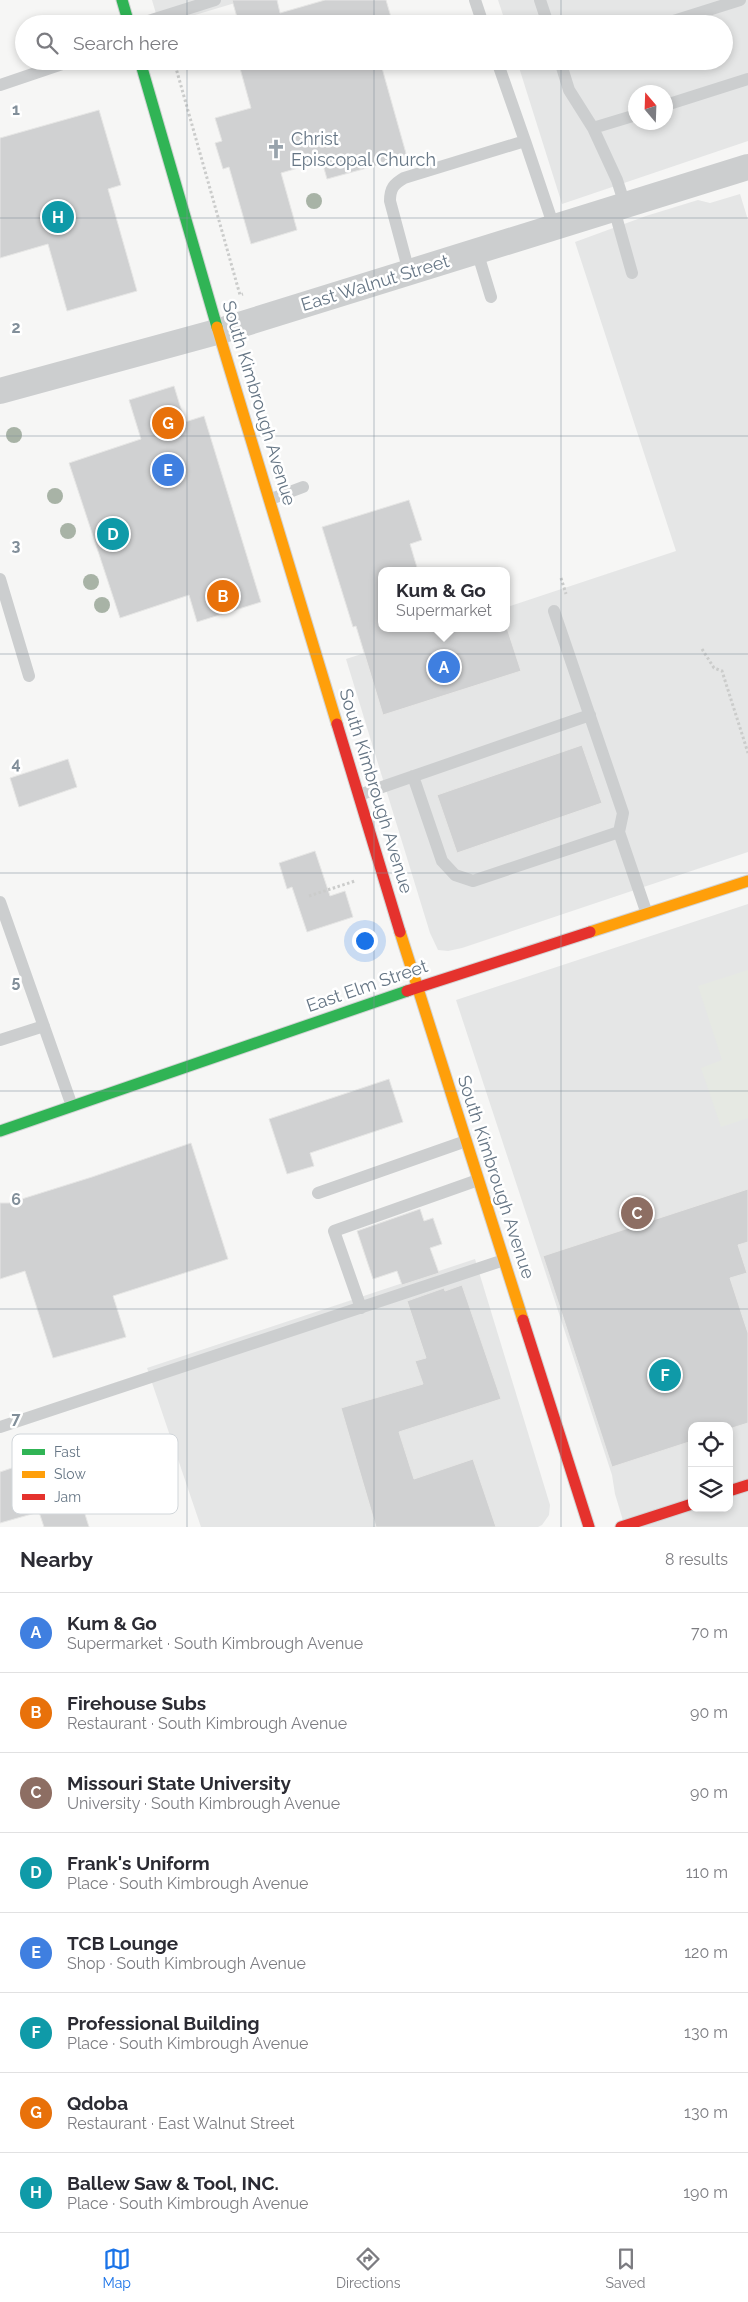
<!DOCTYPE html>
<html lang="en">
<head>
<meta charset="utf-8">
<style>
  :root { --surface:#fff; --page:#f7f7f7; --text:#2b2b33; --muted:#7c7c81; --line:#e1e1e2; --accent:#1a73e8 }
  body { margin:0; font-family:Raleway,sans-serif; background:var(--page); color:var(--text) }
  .controls { position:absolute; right:15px; bottom:15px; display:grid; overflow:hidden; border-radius:10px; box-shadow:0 2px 8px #0003 }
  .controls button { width:45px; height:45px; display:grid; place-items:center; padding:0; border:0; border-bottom:1px solid var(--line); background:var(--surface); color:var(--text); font:25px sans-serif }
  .compass { position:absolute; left:628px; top:85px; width:45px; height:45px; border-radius:50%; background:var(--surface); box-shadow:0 2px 8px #0003; rotate:341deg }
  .you { position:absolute; left:364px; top:940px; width:18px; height:18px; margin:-12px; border:4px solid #fff; border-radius:50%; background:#1a73e8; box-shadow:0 0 0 8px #1a73e833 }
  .badge { display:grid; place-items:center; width:32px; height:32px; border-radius:50%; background:var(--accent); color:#fff; font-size:16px; font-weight:700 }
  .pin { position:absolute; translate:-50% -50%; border:2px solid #fff; box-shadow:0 1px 5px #0006 }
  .popup { position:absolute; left:378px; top:567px; width:132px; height:65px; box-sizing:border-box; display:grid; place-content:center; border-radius:10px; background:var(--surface); filter:drop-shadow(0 1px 4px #0005); font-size:16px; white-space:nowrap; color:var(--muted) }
  .popup b { font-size:19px; color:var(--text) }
  .popup::after { content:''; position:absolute; left:50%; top:100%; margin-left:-10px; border:10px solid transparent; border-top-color:var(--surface) }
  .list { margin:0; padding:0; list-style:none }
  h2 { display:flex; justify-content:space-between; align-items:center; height:65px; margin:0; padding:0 20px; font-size:21px }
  h2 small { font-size:16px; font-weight:400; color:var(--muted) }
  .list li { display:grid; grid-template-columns:32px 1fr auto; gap:15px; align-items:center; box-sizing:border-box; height:80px; padding:0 20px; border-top:1px solid var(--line) }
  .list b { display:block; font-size:19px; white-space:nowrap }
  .list p { margin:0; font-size:16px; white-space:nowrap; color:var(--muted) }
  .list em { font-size:16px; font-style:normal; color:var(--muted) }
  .icon { flex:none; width:28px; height:28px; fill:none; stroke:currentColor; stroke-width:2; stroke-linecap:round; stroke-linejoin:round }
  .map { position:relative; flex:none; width:748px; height:1527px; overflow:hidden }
  .search { position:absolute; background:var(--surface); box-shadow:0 2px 8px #0003; left:15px; right:15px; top:15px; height:55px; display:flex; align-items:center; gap:12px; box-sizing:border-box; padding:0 18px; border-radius:28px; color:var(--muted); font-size:19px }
  .sheet { height:705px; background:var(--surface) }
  nav { display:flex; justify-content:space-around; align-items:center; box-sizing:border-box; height:70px; border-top:1px solid var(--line); background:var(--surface); font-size:14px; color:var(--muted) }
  nav a { display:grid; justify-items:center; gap:2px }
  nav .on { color:var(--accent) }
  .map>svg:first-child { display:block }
  .built { fill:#e5e6e6; fill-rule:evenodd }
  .green { fill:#e6e9e3 }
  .building { fill:#d0d1d2; stroke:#e6e6e5 }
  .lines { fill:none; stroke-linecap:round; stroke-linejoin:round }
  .fast-casing { stroke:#d2d3d4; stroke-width:13 }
  .slow-casing { stroke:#d2d3d4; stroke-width:13 }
  .jam-casing { stroke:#d2d3d4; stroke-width:13 }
  .path { stroke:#cbcccb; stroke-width:3; stroke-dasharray:2.5 2.5; stroke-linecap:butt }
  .lane { stroke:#cccecf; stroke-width:12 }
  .street { stroke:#cccecf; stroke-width:26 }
  .fast { stroke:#30b455; stroke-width:11 }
  .slow { stroke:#ff9f0a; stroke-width:11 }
  .jam { stroke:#e5322d; stroke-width:11 }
  .tree { fill:#a8b3a6 }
  .grid { fill:none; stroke:#828f9a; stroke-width:1; stroke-opacity:0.55 }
  .labels { text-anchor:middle; stroke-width:5; stroke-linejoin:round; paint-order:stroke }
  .poi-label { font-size:18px; fill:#667685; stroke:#fff; text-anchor:start }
  .street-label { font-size:18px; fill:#667685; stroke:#fff }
  .key { fill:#fff; stroke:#d1d6da; stroke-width:1 }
  .key-label { font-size:14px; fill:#667685 }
  .grid-label { font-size:16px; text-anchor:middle; font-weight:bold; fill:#828f9a; stroke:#fff; stroke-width:5; stroke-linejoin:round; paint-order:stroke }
</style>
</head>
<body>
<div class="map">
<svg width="748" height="1527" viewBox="0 0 748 1527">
  <rect width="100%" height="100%" fill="#f6f6f5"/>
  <path class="built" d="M152,0H245L165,24H159Z
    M498,0H748V141L562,204L517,61H724V24H506ZM636,92H666V122H636Z
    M740,194L748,220V852L462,948L448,951L438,950L430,933L346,659L442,628H506L507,607L676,551L575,242L646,216L698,200L710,203Z
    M748,904V1527H625L615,1494L612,1475L456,1000ZM692,1426H729V1508H692Z
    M475,1259L550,1505L549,1515L542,1525L538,1527H201L147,1368Z"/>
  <path class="green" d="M748,970V1118L721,1127L701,1068L722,1060L698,986Z"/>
  <path class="building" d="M232,0H277L280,13L325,0H386L393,24H239Z
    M238,61H380L407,157L327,179L322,161L281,173L297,230L251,244L229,167L223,169L215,143L222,141L215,118L251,108Z
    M99,110L121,185L108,189L137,291L67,311L48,244L0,258V138Z
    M174,386L185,422L204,416L261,602L197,622L189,595L120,618L69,463L141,439L129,400Z
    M409,500L422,540L410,544L418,571H382V628H507L521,671L383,715L356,626L353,627L322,527Z
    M582,745L602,803L457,853L437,795Z
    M68,759L77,787L19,807L10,778Z
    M315,851L330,896L345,891L353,917L307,932L292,887L287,889L279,863Z
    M389,1079L403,1122L310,1153L314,1166L287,1174L269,1119Z
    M191,1143L228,1259L113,1296L126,1337L53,1358L25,1271L0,1279V1203H9L92,1177Z
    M748,1189V1242L738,1245L747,1273L730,1278L748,1333V1423L729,1429V1426H692V1441L612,1467L543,1256Z
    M420,1209L424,1221L433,1218L442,1244L430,1248L439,1273L402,1285L397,1271L373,1279L357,1231Z
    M462,1285L501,1399L399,1432L414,1479L473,1459L496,1527H376L341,1408L423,1384L415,1361L426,1358L407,1301L444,1288L445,1291Z
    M65,1450L89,1527H44L39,1512L0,1523V1472Z"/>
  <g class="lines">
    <defs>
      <path id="fast" d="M122,0L129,24
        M140,61L217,327
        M0,1131L407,991"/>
      <path id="slow" d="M217,327L337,724
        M400,932L523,1320
        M590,932L748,881"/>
      <path id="jam" d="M337,724L400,932
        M407,991L590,932
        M523,1320L589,1527
        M729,1491L748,1485
        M621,1527L692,1504"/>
    </defs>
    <use href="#fast" class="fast-casing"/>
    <use href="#slow" class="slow-casing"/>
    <use href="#jam" class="jam-casing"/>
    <path class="path" d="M174,61L240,295L243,294
      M561,578L566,594
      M702,649L714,668L722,671L748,753
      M309,896L355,881"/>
    <path class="lane" d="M475,0L483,24
      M540,0L548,24
      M139,24L215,0
      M664,24L740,0
      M497,61L525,141
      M560,61L569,90L593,128L617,180L625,205
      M0,85L71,61
      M666,105L748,79
      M593,128L636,115
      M614,209L632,273
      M477,251L491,297
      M409,272L390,201C390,188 394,184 404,178L525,141L554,227
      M271,499L303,487
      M0,579L29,676
      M554,611L623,813L619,832L647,914
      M413,776L442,861L455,875L473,881L619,832
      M359,795L590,715
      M0,902L72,1106
      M0,1040L44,1026
      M318,1193L466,1141
      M361,1308L334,1231L478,1180
      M0,1427L504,1260"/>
    <path class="street" d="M0,391L220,331L748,167"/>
    <use href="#fast" class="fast"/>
    <use href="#slow" class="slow"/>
    <use href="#jam" class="jam"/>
  </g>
  <g class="tree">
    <circle cx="314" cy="201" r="8"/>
    <circle cx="14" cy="435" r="8"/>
    <circle cx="55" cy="496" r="8"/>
    <circle cx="68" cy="531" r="8"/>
    <circle cx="91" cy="582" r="8"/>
    <circle cx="102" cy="605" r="8"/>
  </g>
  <path class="grid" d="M187,0V24M374,0V24M561,0V24M187,61V1527M374,61V1527M561,61V1527M0,218H748M0,436H748M0,654H748M0,873H748M0,1091H748M0,1309H748"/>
  <defs>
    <symbol id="church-bare" viewBox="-9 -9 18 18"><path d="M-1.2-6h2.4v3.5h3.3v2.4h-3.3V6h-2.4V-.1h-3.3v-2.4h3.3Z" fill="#98a3ac" stroke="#fff" stroke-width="2.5" paint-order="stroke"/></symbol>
  </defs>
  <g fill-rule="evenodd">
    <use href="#church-bare" x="262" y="135" width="28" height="28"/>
  </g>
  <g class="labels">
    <g class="poi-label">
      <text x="291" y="145">Christ<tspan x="291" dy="21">Episcopal Church</tspan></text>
    </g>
    <g class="street-label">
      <text transform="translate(375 283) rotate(-17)" y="6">East Walnut Street</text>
      <text transform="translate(259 403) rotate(73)" y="6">South Kimbrough Avenue</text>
      <text transform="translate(376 791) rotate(73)" y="6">South Kimbrough Avenue</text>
      <text transform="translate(367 986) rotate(-19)" y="6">East Elm Street</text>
      <text transform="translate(496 1177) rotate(72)" y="6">South Kimbrough Avenue</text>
    </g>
  </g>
  <rect x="12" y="1434" width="166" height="80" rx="8" class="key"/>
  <rect x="22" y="1449" width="23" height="6" fill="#30b455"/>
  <rect x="22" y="1471" width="23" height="7" fill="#ff9f0a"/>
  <rect x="22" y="1494" width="23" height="6" fill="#e5322d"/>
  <g class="key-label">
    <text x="54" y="1457">Fast</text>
    <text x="54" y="1479">Slow</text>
    <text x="54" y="1502">Jam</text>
  </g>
  <g class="grid-label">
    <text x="16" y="115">1</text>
    <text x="16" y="333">2</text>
    <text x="16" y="551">3</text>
    <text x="16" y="769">4</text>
    <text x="16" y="987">5</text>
    <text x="16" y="1205">6</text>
    <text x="16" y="1424">7</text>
  </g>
</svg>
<div class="controls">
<button><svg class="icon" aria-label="locate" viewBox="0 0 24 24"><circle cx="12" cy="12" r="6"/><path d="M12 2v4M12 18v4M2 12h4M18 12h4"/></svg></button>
<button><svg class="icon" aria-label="layers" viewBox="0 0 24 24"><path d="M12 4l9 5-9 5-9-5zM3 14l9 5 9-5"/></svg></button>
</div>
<svg class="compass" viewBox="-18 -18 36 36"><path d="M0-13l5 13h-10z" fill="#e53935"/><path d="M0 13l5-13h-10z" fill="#7c7c81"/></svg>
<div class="you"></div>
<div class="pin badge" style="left:444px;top:667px;background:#3f7fe0">A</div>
<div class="popup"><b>Kum &amp; Go</b>Supermarket</div>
<div class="pin badge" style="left:223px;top:596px;background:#e8710a">B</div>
<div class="pin badge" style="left:637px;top:1213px;background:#8d6e63">C</div>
<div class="pin badge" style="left:113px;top:534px;background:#0f9aa8">D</div>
<div class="pin badge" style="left:168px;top:470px;background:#3f7fe0">E</div>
<div class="pin badge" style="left:665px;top:1375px;background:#0f9aa8">F</div>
<div class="pin badge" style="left:168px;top:423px;background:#e8710a">G</div>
<div class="pin badge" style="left:58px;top:217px;background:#0f9aa8">H</div>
<div class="search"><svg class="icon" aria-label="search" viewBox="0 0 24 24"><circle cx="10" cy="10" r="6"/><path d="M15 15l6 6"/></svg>Search here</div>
</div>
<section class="sheet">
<h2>Nearby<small>8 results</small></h2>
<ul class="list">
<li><span class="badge" style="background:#3f7fe0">A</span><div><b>Kum &amp; Go</b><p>Supermarket · South Kimbrough Avenue</p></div><em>70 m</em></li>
<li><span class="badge" style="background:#e8710a">B</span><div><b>Firehouse Subs</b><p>Restaurant · South Kimbrough Avenue</p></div><em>90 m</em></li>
<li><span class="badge" style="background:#8d6e63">C</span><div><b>Missouri State University</b><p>University · South Kimbrough Avenue</p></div><em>90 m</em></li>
<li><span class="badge" style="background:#0f9aa8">D</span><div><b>Frank's Uniform</b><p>Place · South Kimbrough Avenue</p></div><em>110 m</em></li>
<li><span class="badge" style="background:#3f7fe0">E</span><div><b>TCB Lounge</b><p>Shop · South Kimbrough Avenue</p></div><em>120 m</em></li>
<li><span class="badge" style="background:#0f9aa8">F</span><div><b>Professional Building</b><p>Place · South Kimbrough Avenue</p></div><em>130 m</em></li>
<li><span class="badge" style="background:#e8710a">G</span><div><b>Qdoba</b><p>Restaurant · East Walnut Street</p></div><em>130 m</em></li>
<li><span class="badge" style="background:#0f9aa8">H</span><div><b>Ballew Saw &amp; Tool, INC.</b><p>Place · South Kimbrough Avenue</p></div><em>190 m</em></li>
</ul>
</section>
<nav>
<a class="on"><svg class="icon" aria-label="map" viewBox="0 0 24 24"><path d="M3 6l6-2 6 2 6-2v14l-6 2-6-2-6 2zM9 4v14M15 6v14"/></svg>Map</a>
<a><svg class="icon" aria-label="directions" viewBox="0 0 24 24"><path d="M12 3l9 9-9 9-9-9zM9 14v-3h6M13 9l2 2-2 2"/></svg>Directions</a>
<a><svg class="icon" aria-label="saved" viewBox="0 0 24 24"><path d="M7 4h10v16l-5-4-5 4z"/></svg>Saved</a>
</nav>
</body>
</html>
